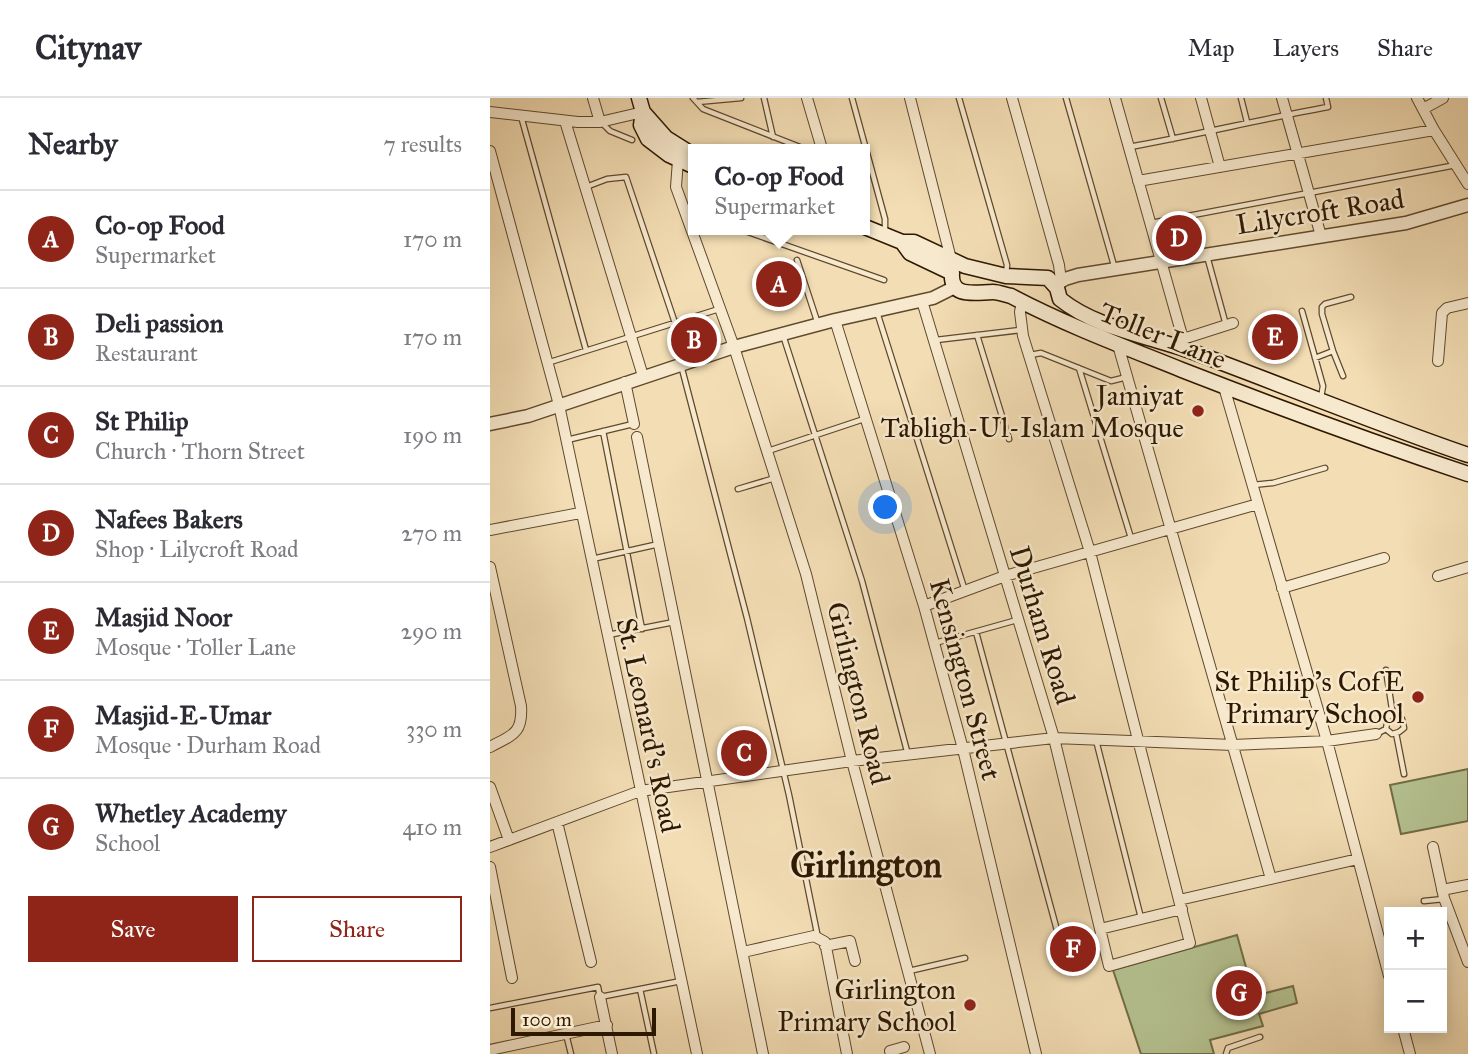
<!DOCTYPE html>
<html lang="en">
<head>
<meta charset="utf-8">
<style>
  :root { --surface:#fff; --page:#f2f2f3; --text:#2b2b33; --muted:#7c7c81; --line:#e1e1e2; --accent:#8f2418 }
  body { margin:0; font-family:"IM FELL Great Primer",serif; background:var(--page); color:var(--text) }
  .controls { position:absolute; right:21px; bottom:21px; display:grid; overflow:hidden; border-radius:0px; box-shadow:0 4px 18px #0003 }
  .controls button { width:63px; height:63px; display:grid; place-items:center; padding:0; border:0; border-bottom:2px solid var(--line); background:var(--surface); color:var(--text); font:35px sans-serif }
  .scale { position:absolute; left:21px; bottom:18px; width:145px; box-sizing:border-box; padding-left:7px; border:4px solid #2e1800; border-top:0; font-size:19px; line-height:24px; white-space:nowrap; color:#2e1800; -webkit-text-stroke:5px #f7e9ce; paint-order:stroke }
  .you { position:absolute; left:396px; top:410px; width:24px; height:24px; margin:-18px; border:5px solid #fff; border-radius:50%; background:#1a73e8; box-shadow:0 0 0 10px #1a73e833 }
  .badge { display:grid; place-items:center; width:46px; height:46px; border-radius:50%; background:var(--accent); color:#fff; font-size:23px; font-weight:700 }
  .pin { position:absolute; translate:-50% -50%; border:4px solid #fff; box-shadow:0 2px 7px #0006 }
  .popup { position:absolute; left:198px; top:46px; width:182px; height:91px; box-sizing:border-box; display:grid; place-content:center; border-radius:0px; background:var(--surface); filter:drop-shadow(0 2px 5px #0005); font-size:23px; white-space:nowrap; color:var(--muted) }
  .popup b { font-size:26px; color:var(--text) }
  .popup::after { content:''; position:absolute; left:50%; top:100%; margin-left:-14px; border:14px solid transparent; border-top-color:var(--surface) }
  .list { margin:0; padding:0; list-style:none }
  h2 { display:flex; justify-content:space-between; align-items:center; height:91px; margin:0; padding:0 28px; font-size:30px }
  h2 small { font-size:23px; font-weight:400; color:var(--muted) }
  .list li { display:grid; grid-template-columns:46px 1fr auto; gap:21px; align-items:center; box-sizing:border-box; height:98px; padding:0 28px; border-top:2px solid var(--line) }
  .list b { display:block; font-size:26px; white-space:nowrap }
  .list p { margin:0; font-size:23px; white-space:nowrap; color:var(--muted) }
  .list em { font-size:23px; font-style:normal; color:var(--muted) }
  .actions { display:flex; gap:14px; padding:21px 28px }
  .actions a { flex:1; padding:16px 0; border:2px solid var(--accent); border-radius:0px; text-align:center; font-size:24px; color:var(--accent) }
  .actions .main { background:var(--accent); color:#fff }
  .map { position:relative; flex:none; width:978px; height:956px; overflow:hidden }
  header { display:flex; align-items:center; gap:42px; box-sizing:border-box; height:98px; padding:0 35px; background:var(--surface); border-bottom:2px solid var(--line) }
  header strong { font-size:33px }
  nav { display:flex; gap:38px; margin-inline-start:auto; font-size:24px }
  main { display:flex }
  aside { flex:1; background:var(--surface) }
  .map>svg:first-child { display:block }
  .green { fill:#b5c291; stroke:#726d48; stroke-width:2 }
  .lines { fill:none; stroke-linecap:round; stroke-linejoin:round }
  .service-casing { stroke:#5f492d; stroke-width:7 }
  .minor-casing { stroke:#5f492d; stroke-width:12 }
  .tertiary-casing { stroke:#5f492d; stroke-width:15 }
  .secondary-casing { stroke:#2e1800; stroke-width:17 }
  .service { stroke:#f7e9ce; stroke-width:4.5 }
  .minor { stroke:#f7e9ce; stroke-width:10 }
  .tertiary { stroke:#f7e9ce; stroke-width:12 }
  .secondary { stroke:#f7e9ce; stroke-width:14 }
  .poi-dot { fill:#8f2418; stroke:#f7e9ce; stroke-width:2.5 }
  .labels { text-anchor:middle; stroke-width:5; stroke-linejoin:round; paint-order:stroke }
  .street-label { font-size:28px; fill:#2e1800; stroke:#f7e9ce }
  .poi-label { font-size:28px; fill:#2e1800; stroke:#f7e9ce; text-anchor:end }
  .district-label { font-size:35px; font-weight:bold; fill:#2e1800; stroke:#f7e9ce }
</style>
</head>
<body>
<header>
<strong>Citynav</strong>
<nav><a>Map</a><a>Layers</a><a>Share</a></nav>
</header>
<main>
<aside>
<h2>Nearby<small>7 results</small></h2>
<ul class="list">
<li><span class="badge">A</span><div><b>Co-op Food</b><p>Supermarket</p></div><em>170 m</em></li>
<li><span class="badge">B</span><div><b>Deli passion</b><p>Restaurant</p></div><em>170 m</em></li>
<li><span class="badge">C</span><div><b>St Philip</b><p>Church · Thorn Street</p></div><em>190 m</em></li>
<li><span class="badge">D</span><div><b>Nafees Bakers</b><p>Shop · Lilycroft Road</p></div><em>270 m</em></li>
<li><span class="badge">E</span><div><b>Masjid Noor</b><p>Mosque · Toller Lane</p></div><em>290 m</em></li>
<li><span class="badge">F</span><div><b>Masjid-E-Umar</b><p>Mosque · Durham Road</p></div><em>330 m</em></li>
<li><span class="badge">G</span><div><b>Whetley Academy</b><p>School</p></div><em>410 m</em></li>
</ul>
<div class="actions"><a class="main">Save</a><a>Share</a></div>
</aside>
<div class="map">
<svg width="978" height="956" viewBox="0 0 978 956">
  <rect width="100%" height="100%" fill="#f3ddb4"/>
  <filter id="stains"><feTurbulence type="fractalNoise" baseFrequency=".00286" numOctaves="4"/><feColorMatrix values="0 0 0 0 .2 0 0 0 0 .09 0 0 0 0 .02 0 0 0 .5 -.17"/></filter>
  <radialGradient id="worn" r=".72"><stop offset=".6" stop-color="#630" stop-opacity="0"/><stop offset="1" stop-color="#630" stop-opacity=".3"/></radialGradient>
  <path class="green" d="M978,671V723L911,736L900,687Z
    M747,837L764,898L803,888L807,905L769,916L773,928L720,942L724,956H651L623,872Z"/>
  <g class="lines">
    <defs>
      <path id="service" d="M203,0L213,11L315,51
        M274,0L283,39
        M362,0L395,121V134
        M469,0L517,167L516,177
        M576,0L625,171
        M671,0L683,41
        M751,0L757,24
        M207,4L251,0
        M31,18L96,252
        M111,24L120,33L142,42
        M639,49C706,37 772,21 838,9L836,0
        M96,89L117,81L136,79L185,225
        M661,125L966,67
        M258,132V134L394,182
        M717,158L736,227
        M307,162L328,226
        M812,213L833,288L831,300
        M387,214L475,493
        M293,237L372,483L418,657
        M487,237L519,341
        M446,242L531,232
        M843,253L853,278
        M540,257L551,255L621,283L637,279
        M825,260L843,253L832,216V209L835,206L861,199
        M57,265L229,211
        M191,267L257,520L299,697L328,840
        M589,270L641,440
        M113,333L152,531
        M77,342L143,326
        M278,353L374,321
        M763,387L783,385L835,370
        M248,391L285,380
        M102,461L169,446
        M486,534L571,847L611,837
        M118,537L184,524
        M445,545L527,522
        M896,631L902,636L909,634L914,630L912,621L907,617L898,618
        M906,635L914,676
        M886,636L896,631L898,619L902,611L896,572
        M606,642L651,820
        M934,803L954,801
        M419,873L475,860
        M150,891L164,956
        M0,910L108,889L110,899L191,883
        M76,936L81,956
        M736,956L738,950L770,939"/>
      <path id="minor" d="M103,0L110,24
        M317,0L332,51
        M420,0L461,161
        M522,0L569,167L571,183
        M625,0L693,241L692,250
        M711,0L730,69
        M792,0L831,138
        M927,0L944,32L978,86
        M933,11L953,0
        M0,14L88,24H110L153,14
        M75,23L153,278
        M0,53L69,307L207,956
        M188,62L186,89L244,249L316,476L362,663L440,956
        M648,83L944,32
        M432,203L564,640L619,868L700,845L600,454L533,238L530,214L532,204
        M345,222L434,508L473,651L546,956
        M693,241L743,225
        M628,247L781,781
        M948,263L952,215L957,210L978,205
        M135,284L144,326
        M734,289L837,643L899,878
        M147,339L273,956
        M0,432L90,415
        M0,469L31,608C33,636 22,637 0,649
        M948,478L978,469
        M792,490L894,460
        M434,508L515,478L768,406
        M0,689L19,742
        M67,724L101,864
        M0,749L150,693L362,663L564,640L743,647L837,643L886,636
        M943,749L954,800L978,864
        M0,769L22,880
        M952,792L978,787
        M689,802L868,761
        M610,831L692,811
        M335,848L360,843L365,863
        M253,854L324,838L335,844L357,956
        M110,899L122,956
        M913,930L920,956
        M0,952L117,927
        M401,956L400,953L414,949"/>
      <path id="tertiary" d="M565,187L575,181L588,177L916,125L978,107
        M0,326L38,318L244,249L345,222L443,200L465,189"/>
      <path id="secondary" d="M149,0L153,14L151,27L158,41L179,57L203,68
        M153,14L176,40L203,57
        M375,129L412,144H424L475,168L516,178L558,180L567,190L570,201C606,230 659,238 703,254C795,288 885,325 978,357
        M412,144L420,155L462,175
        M462,175C460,201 486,194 503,194C509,194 515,197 521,198C576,227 635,249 692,272C787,309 882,344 978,376"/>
    </defs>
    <use href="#service" class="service-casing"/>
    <use href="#minor" class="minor-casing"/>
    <use href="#tertiary" class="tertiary-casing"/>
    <use href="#secondary" class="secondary-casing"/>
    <use href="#service" class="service"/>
    <use href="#minor" class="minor"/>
    <use href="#tertiary" class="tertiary"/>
    <use href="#secondary" class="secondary"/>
  </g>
  <g class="poi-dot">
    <circle cx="708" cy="313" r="7"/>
    <circle cx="928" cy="599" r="7"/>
    <circle cx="480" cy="907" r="7"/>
  </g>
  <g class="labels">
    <g class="street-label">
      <text transform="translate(830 113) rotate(-9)" y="10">Lilycroft Road</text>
      <text transform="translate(673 237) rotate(22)" y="10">Toller Lane</text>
      <text transform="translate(553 527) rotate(73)" y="10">Durham Road</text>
      <text transform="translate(476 581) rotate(75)" y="10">Kensington Street</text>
      <text transform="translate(369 595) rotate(76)" y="10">Girlington Road</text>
      <text transform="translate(159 627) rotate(78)" y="10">St. Leonard's Road</text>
    </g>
    <g class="poi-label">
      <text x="694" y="307">Jamiyat<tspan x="694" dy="32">Tabligh-Ul-Islam Mosque</tspan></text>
      <text x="914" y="593">St Philip's CofE<tspan x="914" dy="32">Primary School</tspan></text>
      <text x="466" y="901">Girlington<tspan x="466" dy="32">Primary School</tspan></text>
    </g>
    <g class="district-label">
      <text x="376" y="779">Girlington</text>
    </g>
  </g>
  <rect width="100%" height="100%" filter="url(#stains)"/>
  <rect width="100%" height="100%" fill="url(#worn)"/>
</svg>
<div class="controls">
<button>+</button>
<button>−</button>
</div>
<div class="scale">100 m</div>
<div class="you"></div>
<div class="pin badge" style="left:289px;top:186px">A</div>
<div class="popup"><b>Co-op Food</b>Supermarket</div>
<div class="pin badge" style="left:204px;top:242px">B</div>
<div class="pin badge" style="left:254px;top:655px">C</div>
<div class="pin badge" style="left:689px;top:140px">D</div>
<div class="pin badge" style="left:785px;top:239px">E</div>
<div class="pin badge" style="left:583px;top:851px">F</div>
<div class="pin badge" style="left:749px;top:895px">G</div>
</div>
</main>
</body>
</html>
